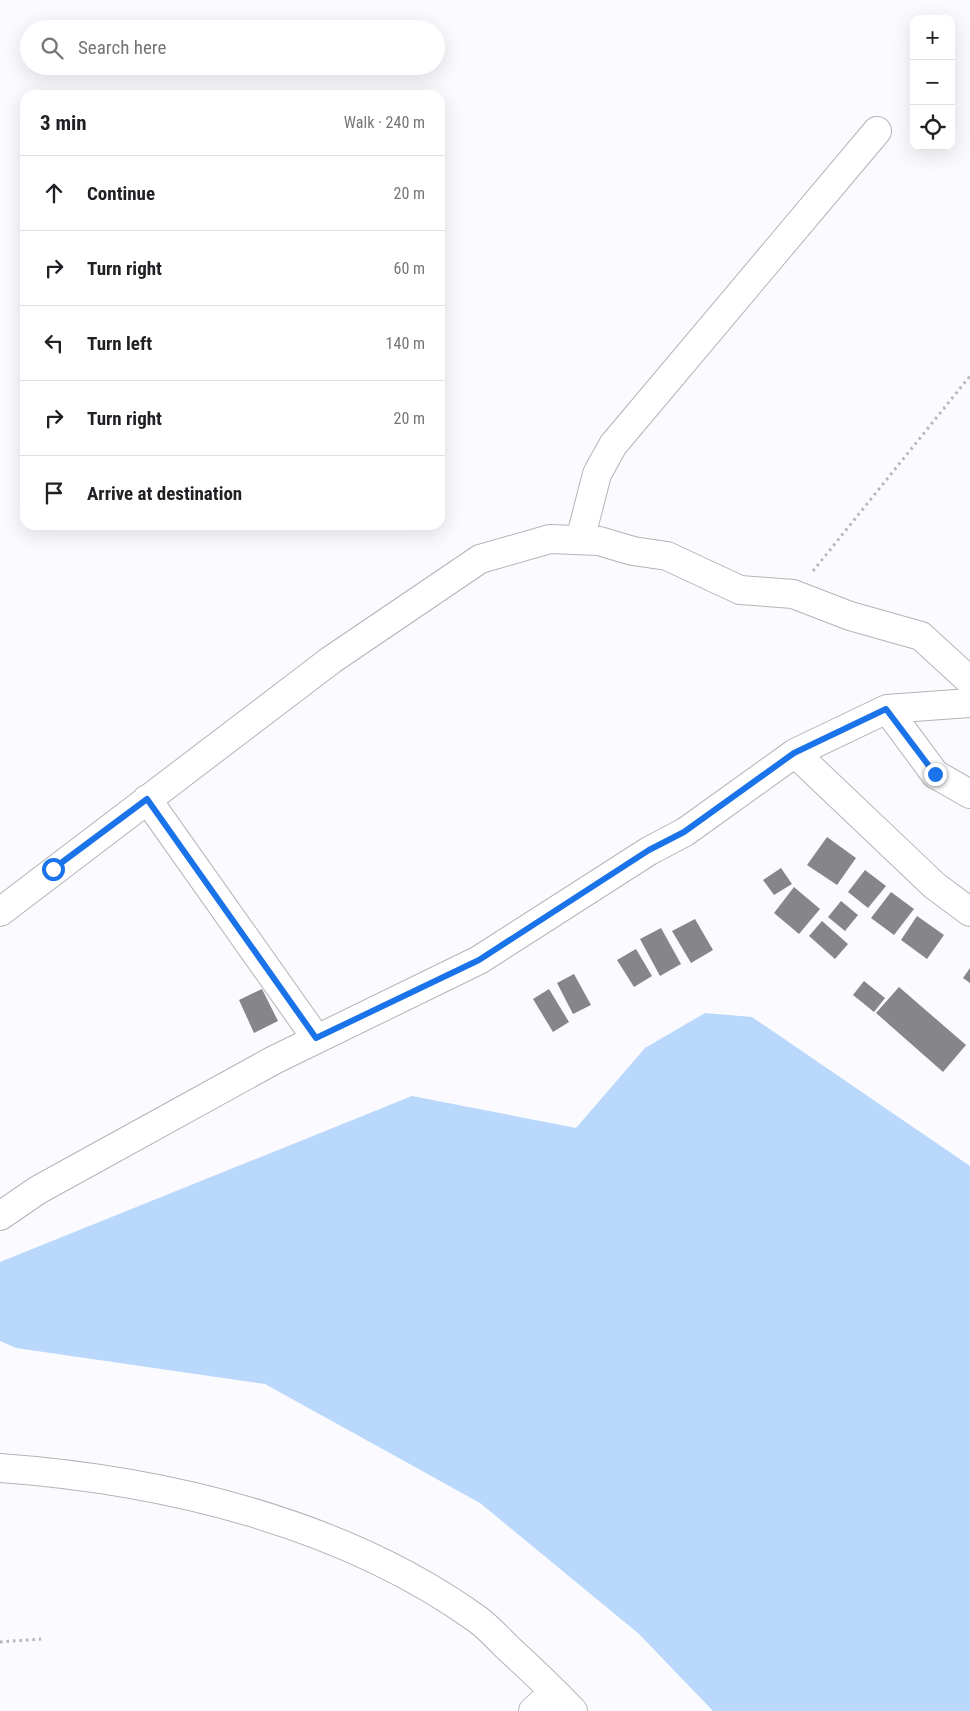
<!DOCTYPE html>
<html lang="en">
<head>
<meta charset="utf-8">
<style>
  :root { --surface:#fff; --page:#f2f2f2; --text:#202124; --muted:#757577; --line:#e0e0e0 }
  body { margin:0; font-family:"Roboto Condensed",sans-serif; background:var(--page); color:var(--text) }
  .controls { position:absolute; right:15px; top:15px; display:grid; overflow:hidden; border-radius:10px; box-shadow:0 5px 20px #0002 }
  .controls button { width:45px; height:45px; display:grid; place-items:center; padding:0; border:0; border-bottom:1px solid var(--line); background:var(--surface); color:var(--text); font:25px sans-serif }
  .stop { position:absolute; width:15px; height:15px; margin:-11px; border:4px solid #1a73e8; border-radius:50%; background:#fff }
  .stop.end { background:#1a73e8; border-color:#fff; box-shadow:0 1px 5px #0008 }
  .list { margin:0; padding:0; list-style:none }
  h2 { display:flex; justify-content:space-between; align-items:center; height:65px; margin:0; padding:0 20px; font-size:21px }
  h2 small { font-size:16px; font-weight:400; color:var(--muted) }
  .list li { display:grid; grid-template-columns:32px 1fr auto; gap:15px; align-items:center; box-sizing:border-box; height:75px; padding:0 20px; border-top:1px solid var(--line) }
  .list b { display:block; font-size:19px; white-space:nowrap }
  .list em { font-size:16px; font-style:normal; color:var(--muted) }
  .icon { flex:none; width:28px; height:28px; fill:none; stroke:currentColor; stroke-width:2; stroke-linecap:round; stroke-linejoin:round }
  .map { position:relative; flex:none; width:970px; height:1711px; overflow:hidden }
  .search { position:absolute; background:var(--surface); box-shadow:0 5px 20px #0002; left:20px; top:20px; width:425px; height:55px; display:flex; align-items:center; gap:12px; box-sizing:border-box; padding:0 18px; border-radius:28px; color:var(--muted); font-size:19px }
  .panel { position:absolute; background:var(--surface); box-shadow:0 5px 20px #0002; left:20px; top:90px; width:425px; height:440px; border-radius:15px }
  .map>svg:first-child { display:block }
  .water { fill:#b9d8fc }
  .building { fill:#86868a }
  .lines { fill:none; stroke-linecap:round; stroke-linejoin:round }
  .minor-casing { stroke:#b4b4b8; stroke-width:30 }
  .path { stroke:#b6b6b9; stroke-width:3; stroke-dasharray:2.5 4; stroke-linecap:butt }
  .minor { stroke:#fff; stroke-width:28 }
  .route { stroke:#1a73e8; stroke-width:6 }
</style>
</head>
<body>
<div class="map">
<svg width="970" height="1711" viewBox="0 0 970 1711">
  <rect width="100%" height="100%" fill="#fbfbff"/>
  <path class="water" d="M705,1013L752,1017L970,1166V1711H713L639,1634L480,1503L265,1384L16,1348L0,1341V1262L412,1096L576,1128L645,1048Z"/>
  <path class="building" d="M827,837L856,858L837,885L807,865Z
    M781,868L792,884L774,895L763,880Z
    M865,870L886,886L868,908L848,892Z
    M794,887L820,909L799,934L774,913Z
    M891,892L914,909L894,935L871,918Z
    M841,901L858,915L845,931L828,917Z
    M917,916L944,935L927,959L901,940Z
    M695,919L713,950L691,963L672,931Z
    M822,921L848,944L835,959L809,936Z
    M661,928L681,964L660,976L640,939Z
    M636,949L652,976L634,987L617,960Z
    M970,968V983L963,978Z
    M574,974L591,1005L573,1014L557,983Z
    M864,981L885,998L874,1012L853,995Z
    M899,987L966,1045L943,1072L876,1013Z
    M262,989L278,1021L254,1033L239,1000Z
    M549,989L569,1022L553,1032L533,999Z"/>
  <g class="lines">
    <defs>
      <path id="minor" d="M580,540L597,474L613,445L877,131
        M887,709L935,774L970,794
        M795,753L935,886L970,912
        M147,799L316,1038
        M0,912L331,660L480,559L550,539L599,541L633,551L667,556L740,590L793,594L850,616L921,636L970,681
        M0,1216L38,1190L274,1060L479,960L649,851L685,832L795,753L887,709L970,703
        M0,1468C164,1480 342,1522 477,1619C488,1627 498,1638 508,1648C530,1668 552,1689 573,1711
        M533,1711L554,1692"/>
    </defs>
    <use href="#minor" class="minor-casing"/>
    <path class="path" d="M813,571L970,376
      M0,1642L41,1639"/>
    <use href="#minor" class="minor"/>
  </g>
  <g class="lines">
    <path class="route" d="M53,869L147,799L316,1038L479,960L649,850L684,832L794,753L886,709L935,774"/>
  </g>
</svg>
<div class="controls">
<button>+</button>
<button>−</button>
<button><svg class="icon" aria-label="locate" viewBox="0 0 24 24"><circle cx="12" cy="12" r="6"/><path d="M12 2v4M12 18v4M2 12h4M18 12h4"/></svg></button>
</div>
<div class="stop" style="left:53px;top:869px"></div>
<div class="stop end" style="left:935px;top:774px"></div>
<div class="search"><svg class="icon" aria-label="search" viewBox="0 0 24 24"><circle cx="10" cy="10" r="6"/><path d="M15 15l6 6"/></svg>Search here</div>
<section class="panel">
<h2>3 min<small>Walk · 240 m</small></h2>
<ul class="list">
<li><svg class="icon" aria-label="ahead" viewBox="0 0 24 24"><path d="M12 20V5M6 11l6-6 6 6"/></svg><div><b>Continue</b></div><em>20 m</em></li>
<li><svg class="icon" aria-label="right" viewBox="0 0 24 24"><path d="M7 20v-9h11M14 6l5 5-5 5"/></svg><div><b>Turn right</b></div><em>60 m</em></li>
<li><svg class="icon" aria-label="left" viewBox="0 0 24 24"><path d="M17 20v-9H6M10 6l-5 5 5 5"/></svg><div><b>Turn left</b></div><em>140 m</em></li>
<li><svg class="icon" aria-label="right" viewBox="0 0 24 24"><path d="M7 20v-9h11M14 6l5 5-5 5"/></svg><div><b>Turn right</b></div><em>20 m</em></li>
<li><svg class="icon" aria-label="arrive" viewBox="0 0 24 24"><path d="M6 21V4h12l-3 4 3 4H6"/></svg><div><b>Arrive at destination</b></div></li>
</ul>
</section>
</div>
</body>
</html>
